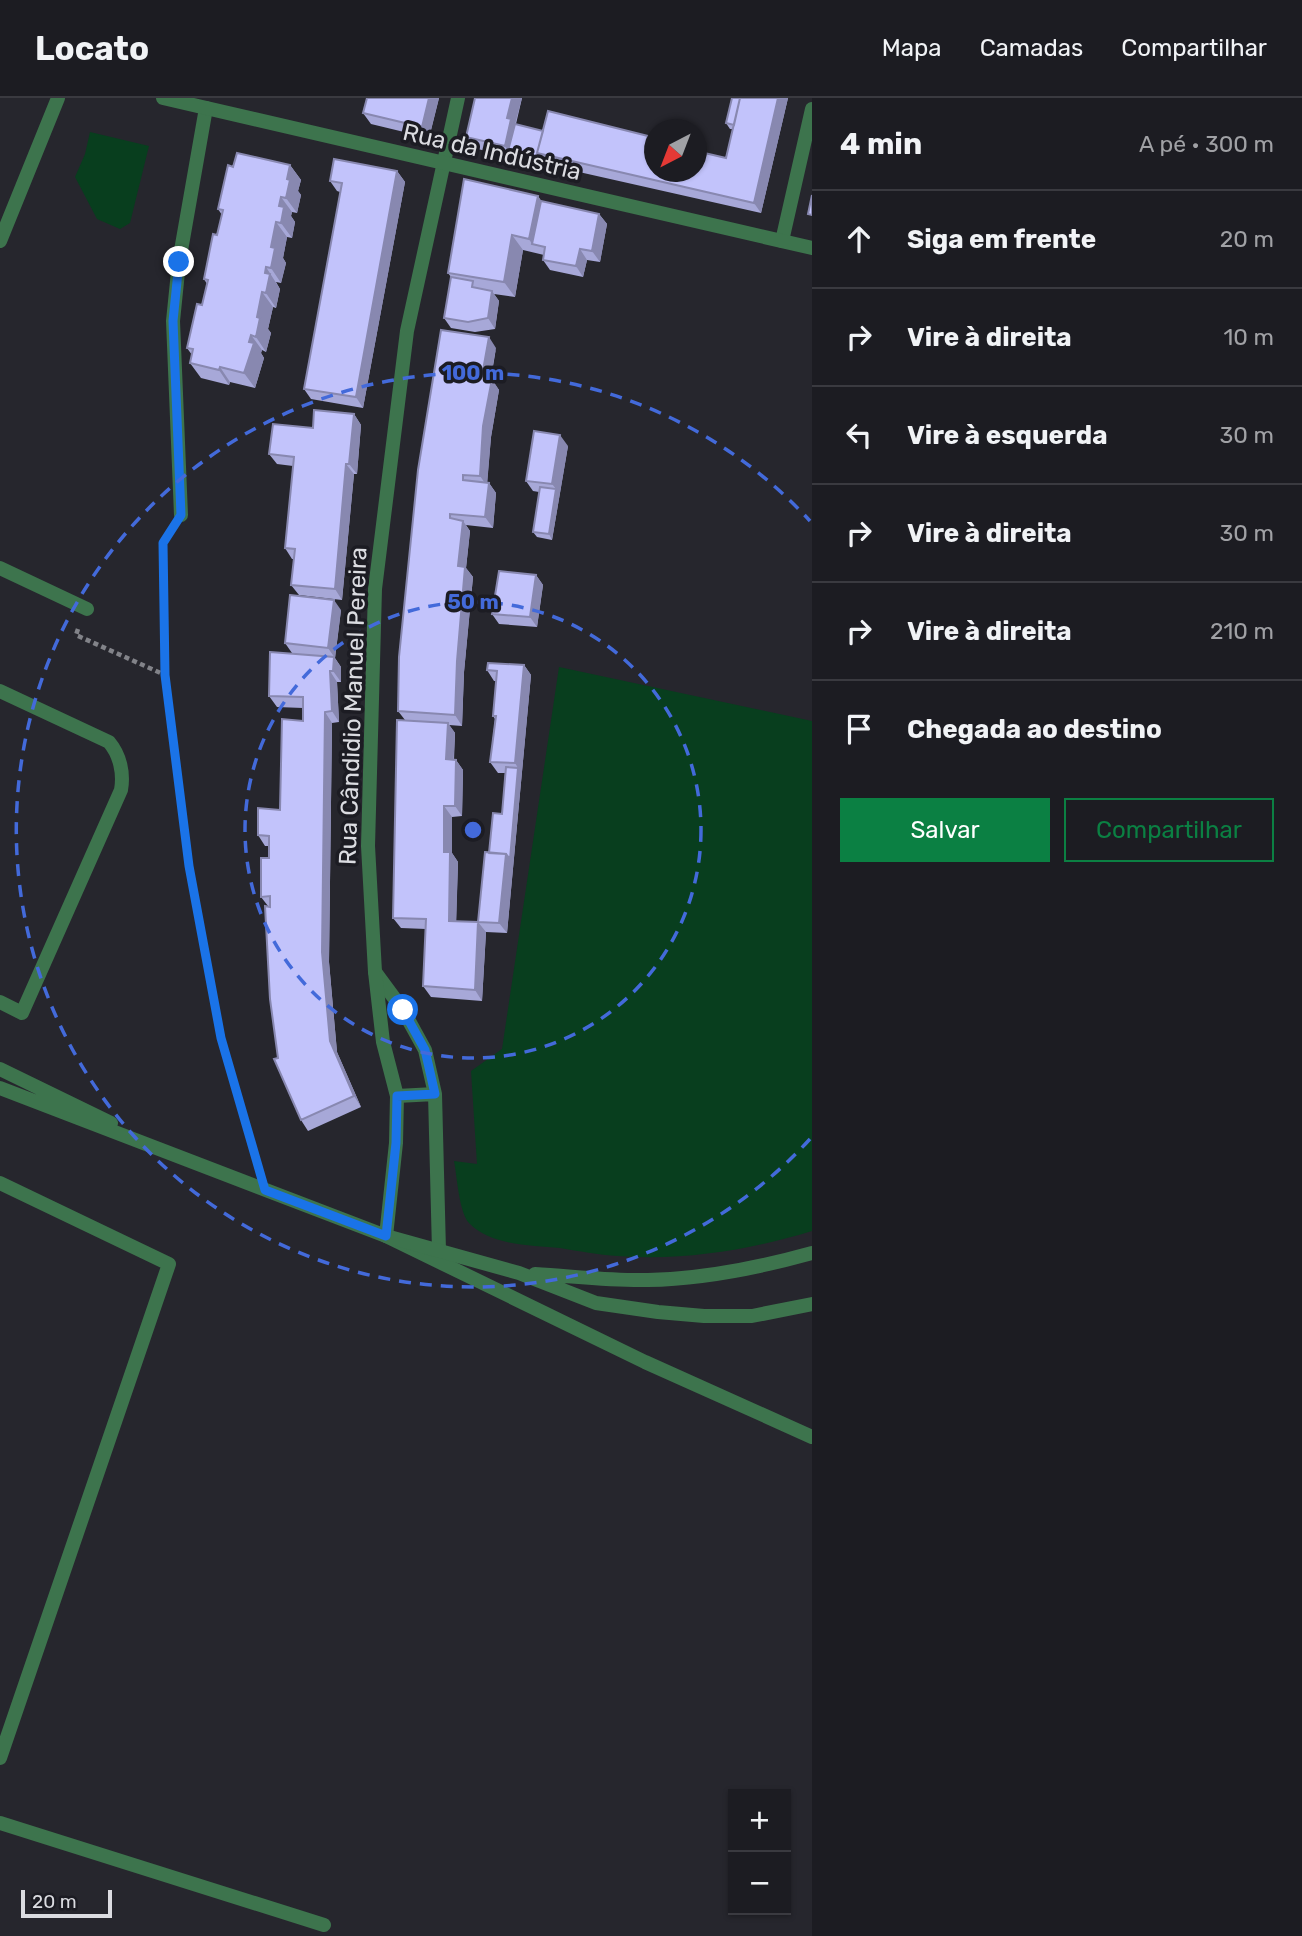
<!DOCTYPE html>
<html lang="pt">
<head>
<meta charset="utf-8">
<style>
  :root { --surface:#1c1c22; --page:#29292f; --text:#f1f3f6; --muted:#a0a1a5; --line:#3a3a40; --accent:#0b8043 }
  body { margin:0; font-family:Rubik,sans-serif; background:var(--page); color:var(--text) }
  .controls { position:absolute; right:21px; bottom:21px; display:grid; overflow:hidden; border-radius:0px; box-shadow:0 2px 5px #0004 }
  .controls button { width:63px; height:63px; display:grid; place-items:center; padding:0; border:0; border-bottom:2px solid var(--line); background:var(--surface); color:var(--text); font:35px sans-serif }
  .compass { position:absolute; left:644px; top:21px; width:63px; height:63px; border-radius:50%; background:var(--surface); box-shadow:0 2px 5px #0004; rotate:222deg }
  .scale { position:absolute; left:21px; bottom:18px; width:91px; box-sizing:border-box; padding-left:7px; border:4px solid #dbdce1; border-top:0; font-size:19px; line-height:24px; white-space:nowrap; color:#dbdce1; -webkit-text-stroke:5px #1c1c23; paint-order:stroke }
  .stop { position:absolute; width:21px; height:21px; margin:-16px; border:5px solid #1a73e8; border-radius:50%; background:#fff }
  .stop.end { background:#1a73e8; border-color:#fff; box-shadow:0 2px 7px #0008 }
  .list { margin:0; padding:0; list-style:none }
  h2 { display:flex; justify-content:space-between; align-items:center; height:91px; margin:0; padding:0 28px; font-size:30px }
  h2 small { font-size:23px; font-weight:400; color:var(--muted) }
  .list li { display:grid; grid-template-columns:46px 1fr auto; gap:21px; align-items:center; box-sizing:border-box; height:98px; padding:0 28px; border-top:2px solid var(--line) }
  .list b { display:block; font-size:26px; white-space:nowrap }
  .list em { font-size:23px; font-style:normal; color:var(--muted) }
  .actions { display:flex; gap:14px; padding:21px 28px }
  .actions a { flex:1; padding:16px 0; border:2px solid var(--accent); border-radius:0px; text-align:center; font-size:24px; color:var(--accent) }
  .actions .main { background:var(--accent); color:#fff }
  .icon { flex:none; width:38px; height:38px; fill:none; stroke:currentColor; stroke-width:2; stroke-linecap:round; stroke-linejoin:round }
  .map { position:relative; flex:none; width:812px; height:1838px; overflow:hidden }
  header { display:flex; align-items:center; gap:42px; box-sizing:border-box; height:98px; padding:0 35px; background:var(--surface); border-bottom:2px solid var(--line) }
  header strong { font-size:33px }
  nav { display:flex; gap:38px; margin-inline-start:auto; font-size:24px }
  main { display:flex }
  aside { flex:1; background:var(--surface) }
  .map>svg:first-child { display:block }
  .green { fill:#083e1e }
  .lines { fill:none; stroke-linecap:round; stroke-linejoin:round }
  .path { stroke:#828389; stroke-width:4.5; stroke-dasharray:5 3.5; stroke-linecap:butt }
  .service { stroke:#3d744d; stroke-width:14 }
  .minor { stroke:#3d744d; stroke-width:14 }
  .tertiary { stroke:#3d744d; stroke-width:14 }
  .wall { fill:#a7a8d8 }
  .shaded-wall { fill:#8888b0 }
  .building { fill:#c2c3fb; stroke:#8888b0; stroke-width:2 }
  .route { stroke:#1a73e8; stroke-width:9 }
  .ring { fill:none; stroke:#436ada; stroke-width:3.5; stroke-dasharray:12 9 }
  .labels { text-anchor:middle; stroke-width:7; stroke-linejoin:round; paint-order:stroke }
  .street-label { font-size:24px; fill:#dbdce1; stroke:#1c1c23 }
  .centre { fill:#436ada; stroke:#1c1c23; stroke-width:3.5 }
  .ring-label { font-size:21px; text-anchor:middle; font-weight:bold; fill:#436ada; stroke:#1c1c23; stroke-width:7; stroke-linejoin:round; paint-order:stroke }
</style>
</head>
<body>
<header>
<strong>Locato</strong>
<nav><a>Mapa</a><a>Camadas</a><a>Compartilhar</a></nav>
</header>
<main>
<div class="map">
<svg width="812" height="1838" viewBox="0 0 812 1838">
  <rect width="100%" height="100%" fill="#26262d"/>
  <path class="green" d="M90,34L149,48L130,125L120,131L97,121L75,79L85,56Z
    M559,569L812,623V1133C750,1152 683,1163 618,1158C598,1157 579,1153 560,1150C531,1147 491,1148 469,1125C459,1114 457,1078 454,1063L477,1066L471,973L502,951Z"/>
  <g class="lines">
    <path class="path" d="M170,434L163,445L165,577L189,768L221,940L257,1064
      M78,531L76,537L165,577"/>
    <path class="service" d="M181,417L173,223L179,164L206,10
      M0,593L109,644C120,657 124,675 121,692L22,915L0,904
      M375,874L403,912L425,952L435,996L439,1153
      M397,998L435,996
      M0,1725L324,1827"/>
    <path class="minor" d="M458,0L407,233L375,491L368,748L375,874L383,944L397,998L396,1045L386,1138L645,1264L812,1339
      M0,143L58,0
      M782,143L812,11
      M0,470L87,511
      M0,1085L169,1166L0,1660"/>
    <path class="tertiary" d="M163,0L812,150
      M0,971L111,1025
      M0,990L386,1138L519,1175L596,1205L658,1214L704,1218H752L812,1206
      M535,1176C572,1178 610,1183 648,1182C704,1181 758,1170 812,1155"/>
  </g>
  <path class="wall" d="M367,0H439L429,40L371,26L363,15Z
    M475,0H522L516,26L543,33L651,42L726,60L733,31H730L726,25L732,0H788L761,115L473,50L466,39Z
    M290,67L301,82L298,93L301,97L297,115L292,114L291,118L295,124L292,140L287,139L283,160L286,165L281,185L276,184L280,191L276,210L273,209L268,231L271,235L266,254L262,252L261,255L264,260L255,290L230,284L229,287L201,280L190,265L192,257L187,250L202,207L207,186L204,181L217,137L222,117L218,111Z
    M397,73L405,84L363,310L311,301L304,291L340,94L337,93L330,83Z
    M538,98L541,103L599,116L607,126L600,164L587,162L583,179L550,172L543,162L544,157L523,152L515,199L494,196L499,203L495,231L475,234L451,230L444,220L451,179L448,175Z
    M496,250L491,281L499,292L491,339L487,385H489L496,395L493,430L466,427L470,433L466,470L473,479L464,574L462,628L449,627L455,635L454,662H456L463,672L462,718L452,719V755L458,764L456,823L478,824L489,755L502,716L505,675H498L490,664L495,621L493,618L496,583H494L487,572L524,567L531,577L507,835L486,834L482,903L431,899L423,888L426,831L401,830L393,820L405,622L398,613L399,559Z
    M354,316L361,327L357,376H354L342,502L299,497L291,487L294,461H292L285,450L293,368L277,366L269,356L313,330Z
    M568,348L552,442L537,439L533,434L539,394L533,393L526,383Z
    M536,477L543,487L537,529L499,526L492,516Z
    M341,512L335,560L341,569V584H337L339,624L332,625L329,864L337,954L361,1009L308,1033L301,1022L278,960L268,808L261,799L269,760V748H265L258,737L280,712L303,623V610L277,609L269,598L292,555L285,545Z"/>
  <path class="shaded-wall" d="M429,0H439L429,40L422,29Z
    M512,0H522L508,53L505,48L507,20Z
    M778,0H788L761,115L754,105Z
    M290,67L301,82L298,93L301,97L297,115L286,100L287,81Z
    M397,73L405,84L363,310L356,299Z
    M538,98L548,113L532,146L529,141Z
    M281,99L292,114L291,118L295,124L292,140L281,125L279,108Z
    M599,116L607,126L600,164L592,153Z
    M276,124L287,139L283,160L286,165L281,185L271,170V149Z
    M512,137L523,152L515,199L504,184Z
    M580,151L587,162L583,179L576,168Z
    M266,169L280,191L276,210L266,195L265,175Z
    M492,193L499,203L495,231L488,220Z
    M262,194L273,209L268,231L271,235L266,254L256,239L257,219Z
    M251,237L262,252L261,255L264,260L255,290L244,275Z
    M489,239L496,250L489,289L482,278Z
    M220,269L230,284L229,287L219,272Z
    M492,281L499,292L491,339L487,388L480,378L483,328Z
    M354,316L361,327L357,376L349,366Z
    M560,337L568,348L552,442L549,436L556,391L552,386Z
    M346,366L354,376L342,502L335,491Z
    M489,385L496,395L493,430L485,419Z
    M463,423L470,433L466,470L473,479L464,574L462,628L455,617L458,468Z
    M536,477L543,487L537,529L530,519Z
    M334,502L341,512L335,560L328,550Z
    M334,559L341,569V584L333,573Z
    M524,567L531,577L507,835L499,825L506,756L518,670L515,665Z
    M330,573L337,584L339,624L332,613Z
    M325,614L332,625L329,864L337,954L361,1009L354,998L330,943L322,854Z
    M448,625L455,635L453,672L446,661Z
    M456,662L463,672L462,718L455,708Z
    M444,708L452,719V755L458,764L456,833L449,823L444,754Z
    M478,824L486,834L482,903L475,892Z"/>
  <path class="building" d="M367,0H429L422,29L363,15Z
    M475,0H512L507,20L511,21L505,48L466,39Z
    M732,0H740L734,27L726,25Z
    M740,0H778L754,105L537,55L548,13L648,38L647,41L654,43V74H696V53L726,60Z
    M515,26L543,33L537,55L541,60L508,53Z
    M237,55L290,67L287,81L290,82L286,100L281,99L279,108L284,109L281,125L276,124L271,149L275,150L271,170L266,169L265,175L270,176L266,195L262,194L257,219L260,220L256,239L251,237L249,244L254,245L244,275L220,269L219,272L190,265L193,251L187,250L197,206L202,207L208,182L204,181L213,136L217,137L223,112L218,111L228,67L233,69Z
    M334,61L397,73L356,299L304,291L342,85L330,83Z
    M464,81L538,98L529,141L512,137L504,184L448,175Z
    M812,97V117L808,116Z
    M541,103L599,116L592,153L580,151L576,168L543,162L545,149L532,146Z
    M451,179L473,183L472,189L492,193L488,220L468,224L444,220Z
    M441,232L489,239L482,278L492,281L483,328L480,378L463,377V382L489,385L485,419L450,416V420L463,423L458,468L465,469L457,563L455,617L398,613L399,559L418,372Z
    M314,312L354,316L349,366H346L335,491L291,487L295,451L285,450L294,359L269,356L273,326L313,330Z
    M534,333L560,337L552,386L526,383Z
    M540,389L556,391L549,436L533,434Z
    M499,473L536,477L530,519L492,516Z
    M290,497L334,502L328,550L285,545Z
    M270,554L334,559L333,573H330L332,613L325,614L322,854L330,943L354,998L301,1022L274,961L278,960L270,901L265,808L270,809V798L261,799V760H269V738L258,737V710L280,712L282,621L303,623V599L269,598Z
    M488,565L524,567L515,665L490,664L496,618H493L497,573L487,572Z
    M397,622L448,625L446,661L456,662L455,708H444V754H450L449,823L478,824L475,892L423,888L426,821L393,820Z
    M506,669L518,670L510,761L506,756L489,755L493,715L502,716Z
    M485,754L506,756L499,825L478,824Z"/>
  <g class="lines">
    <path class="route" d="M179,164L173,223L181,417L163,445L165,577L189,768L221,940L265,1092L386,1138L396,1045L397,998L435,996L425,952L403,912"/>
  </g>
  <g class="ring">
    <circle cx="473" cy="732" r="228"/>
    <path d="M810 1041A457 457 0 1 1 810 423"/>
  </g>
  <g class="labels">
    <g class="street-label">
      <text transform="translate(492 54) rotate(13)" y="8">Rua da Indústria</text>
      <text transform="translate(353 608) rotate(-88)" y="8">Rua Cândidio Manuel Pereira</text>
    </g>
  </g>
  <circle cx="473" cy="732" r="10" class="centre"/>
  <g class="ring-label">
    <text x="473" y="282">100 m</text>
    <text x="473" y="511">50 m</text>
  </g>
</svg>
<div class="controls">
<button>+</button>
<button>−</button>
</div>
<svg class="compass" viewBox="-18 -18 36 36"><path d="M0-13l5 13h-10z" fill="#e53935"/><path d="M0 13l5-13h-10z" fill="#a0a1a5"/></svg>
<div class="scale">20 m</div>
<div class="stop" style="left:403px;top:912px"></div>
<div class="stop end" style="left:179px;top:164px"></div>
</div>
<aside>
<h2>4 min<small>A pé · 300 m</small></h2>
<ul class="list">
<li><svg class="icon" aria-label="ahead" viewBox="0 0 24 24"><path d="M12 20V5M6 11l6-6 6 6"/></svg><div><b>Siga em frente</b></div><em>20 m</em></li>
<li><svg class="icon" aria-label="right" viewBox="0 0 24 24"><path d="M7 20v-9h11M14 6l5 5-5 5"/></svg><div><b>Vire à direita</b></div><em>10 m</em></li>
<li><svg class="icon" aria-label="left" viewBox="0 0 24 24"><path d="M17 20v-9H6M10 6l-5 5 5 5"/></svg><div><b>Vire à esquerda</b></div><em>30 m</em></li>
<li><svg class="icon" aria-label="right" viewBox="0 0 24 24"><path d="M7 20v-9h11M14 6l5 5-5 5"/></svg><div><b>Vire à direita</b></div><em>30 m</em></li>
<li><svg class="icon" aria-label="right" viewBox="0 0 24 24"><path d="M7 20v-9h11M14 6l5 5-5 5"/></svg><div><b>Vire à direita</b></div><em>210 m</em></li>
<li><svg class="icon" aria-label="arrive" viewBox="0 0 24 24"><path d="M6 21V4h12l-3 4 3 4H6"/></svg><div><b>Chegada ao destino</b></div></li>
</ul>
<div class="actions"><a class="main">Salvar</a><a>Compartilhar</a></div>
</aside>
</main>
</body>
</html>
